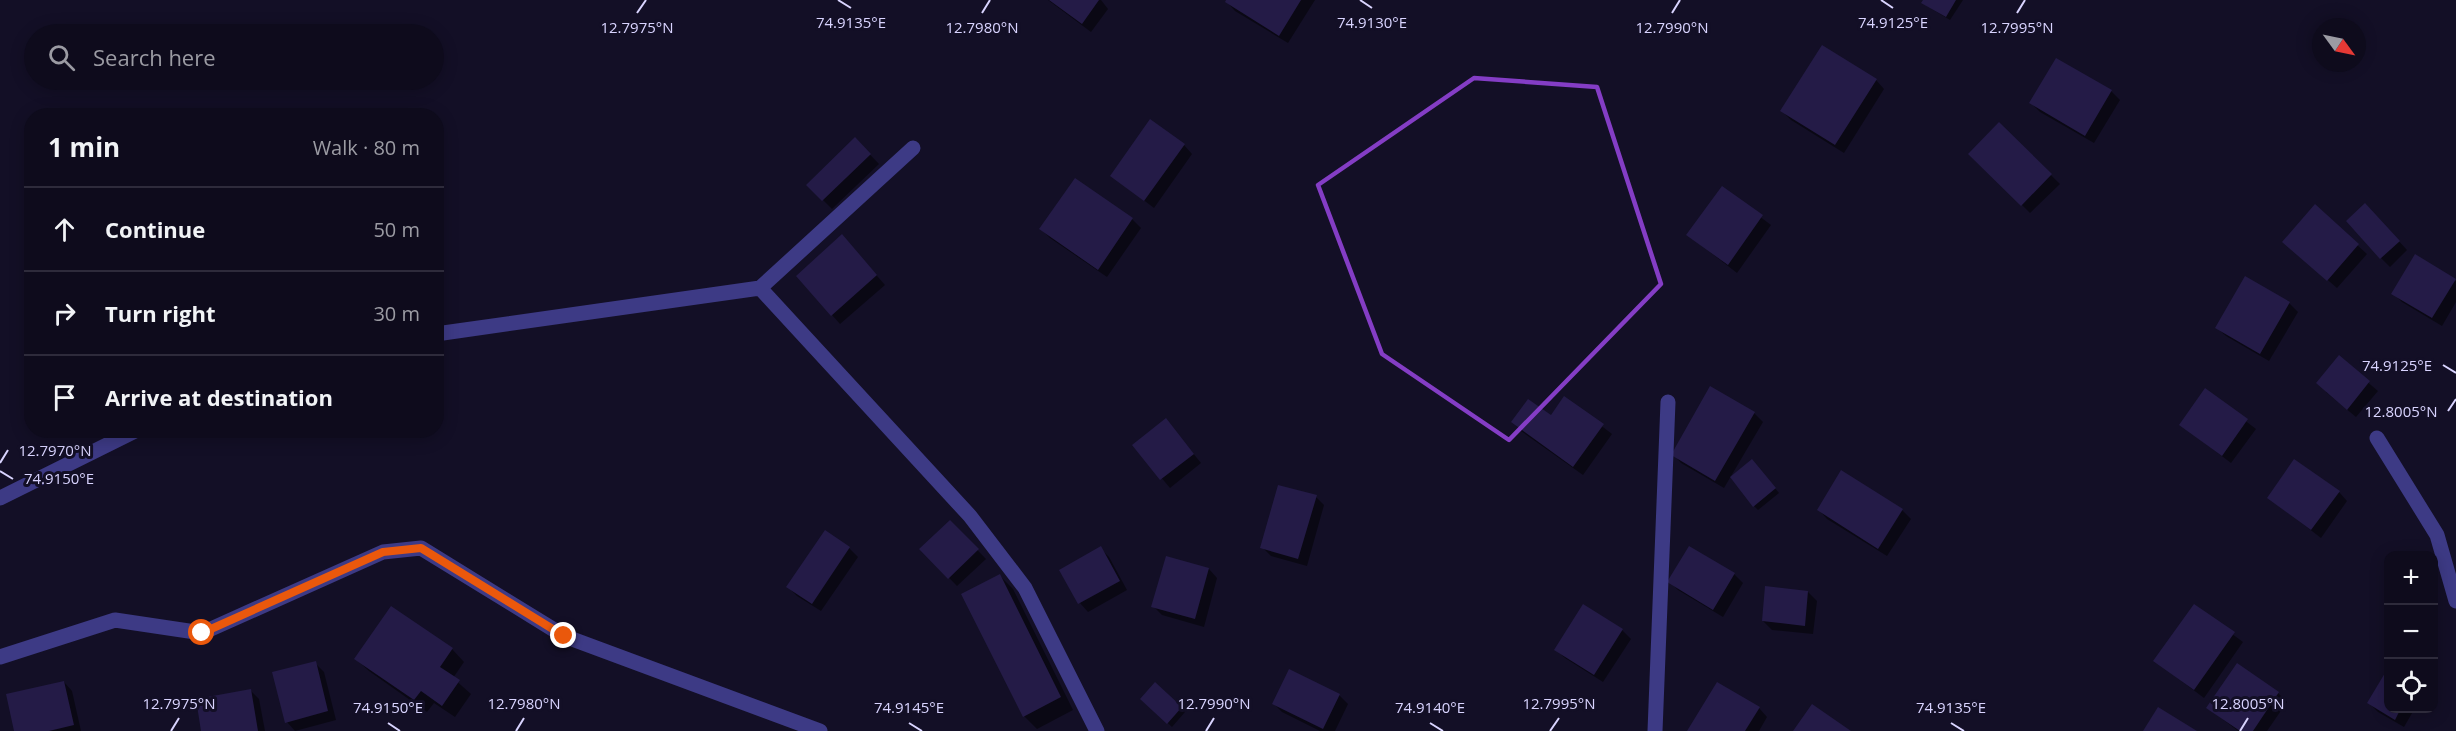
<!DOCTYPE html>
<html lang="en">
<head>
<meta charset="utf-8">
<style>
  :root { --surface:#0e0b1c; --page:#1c1929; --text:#f1f3f6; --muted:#9b9ba3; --line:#2e2b3b }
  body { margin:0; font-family:"Open Sans",sans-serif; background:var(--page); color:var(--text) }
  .controls { position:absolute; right:18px; bottom:18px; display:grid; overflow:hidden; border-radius:12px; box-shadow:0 3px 15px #0003 }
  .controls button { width:54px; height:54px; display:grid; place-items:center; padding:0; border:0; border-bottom:2px solid var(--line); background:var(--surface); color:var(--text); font:30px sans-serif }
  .compass { position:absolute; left:2312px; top:18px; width:54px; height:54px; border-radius:50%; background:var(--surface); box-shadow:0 3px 15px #0003; rotate:123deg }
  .stop { position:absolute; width:18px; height:18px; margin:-14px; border:4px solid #ea580c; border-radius:50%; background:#fff }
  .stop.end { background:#ea580c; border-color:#fff; box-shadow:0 2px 6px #0008 }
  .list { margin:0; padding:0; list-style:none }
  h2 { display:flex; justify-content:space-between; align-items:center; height:78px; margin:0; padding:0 24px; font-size:26px }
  h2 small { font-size:20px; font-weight:400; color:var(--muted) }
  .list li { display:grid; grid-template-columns:39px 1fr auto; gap:18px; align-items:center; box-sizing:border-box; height:84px; padding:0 24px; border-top:2px solid var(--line) }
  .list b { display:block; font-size:22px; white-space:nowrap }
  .list em { font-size:20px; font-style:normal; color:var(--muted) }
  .icon { flex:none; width:33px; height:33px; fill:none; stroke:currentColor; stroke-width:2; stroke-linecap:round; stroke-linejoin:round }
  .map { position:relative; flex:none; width:2456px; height:731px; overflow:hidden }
  .search { position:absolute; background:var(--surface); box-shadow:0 3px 15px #0003; left:24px; top:24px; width:420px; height:66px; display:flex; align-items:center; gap:15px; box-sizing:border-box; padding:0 21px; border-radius:33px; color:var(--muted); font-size:22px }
  .panel { position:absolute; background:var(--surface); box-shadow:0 3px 15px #0003; left:24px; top:108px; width:420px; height:330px; border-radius:24px }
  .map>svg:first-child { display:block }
  .shadow { fill:#0007 }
  .building { fill:#241b47 }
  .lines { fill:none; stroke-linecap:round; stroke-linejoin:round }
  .street { stroke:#3d3a85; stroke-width:15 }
  .route { stroke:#ea580c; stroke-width:8 }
  .marked { fill:none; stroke:#843dc5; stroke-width:4.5; stroke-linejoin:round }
  .ticks { fill:none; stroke:#d9d4ff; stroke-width:2 }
  .ticks-label { font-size:15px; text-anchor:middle; fill:#d9d4ff; stroke:#130f26; stroke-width:6; stroke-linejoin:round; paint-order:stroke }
</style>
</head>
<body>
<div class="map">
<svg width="2456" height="731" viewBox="0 0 2456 731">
  <rect width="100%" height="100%" fill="#130f26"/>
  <path class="shadow" d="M1048,0H1101L1108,9L1091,32Z
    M1228,0H1315L1288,43L1235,11L1227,2Z
    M1925,0H1963L1950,20L1927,6Z
    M1876,80L1884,89L1844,153L1791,120L1782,111Z
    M2111,91L2120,100L2094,143L2040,112L2031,103Z
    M2000,125L2060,184L2030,213L1971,154Z
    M855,139L879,164L832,209L808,185Z
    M1184,145L1192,154L1154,208L1112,176Z
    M1722,188L1771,225L1737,273L1688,235Z
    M2315,207L2367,254L2337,288L2293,250Z
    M2373,213L2407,250L2390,267L2381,258Z
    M1132,219L1141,228L1107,277L1050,238L1041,229Z
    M850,245L885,285L840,324L832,315Z
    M2415,257L2456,281V302L2442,326L2402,302L2393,293Z
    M2289,303L2298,312L2269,361L2226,336L2217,328Z
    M2339,358L2378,391L2356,417L2326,392Z
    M2205,390L2256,429L2231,463L2181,425Z
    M1565,398L1612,434L1583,475L1521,431L1513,422L1551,417Z
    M1754,413L1763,422L1724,488L1681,463L1673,454Z
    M1166,420L1201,463L1170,488L1134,445Z
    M1756,465L1779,493L1758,510L1754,506Z
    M2339,492L2347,501L2321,538L2269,498Z
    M1316,497L1324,505L1307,566L1271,556L1262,547Z
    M1819,510H1902L1911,519L1887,556L1827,519Z
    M950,522L986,559L957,586L921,549Z
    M849,548L858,557L821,611L797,596L788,587Z
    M1100,548L1109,557L1127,590L1088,612L1080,603Z
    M1209,569L1217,578L1204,627L1162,615L1153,606Z
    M1734,574L1743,583L1723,617L1678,590L1669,581Z
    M1000,576L1013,589L1073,710L1037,729L1024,716Z
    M1808,592L1817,601L1813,634L1772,630L1763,621Z
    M2194,606L2243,642L2204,698L2155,661Z
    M1622,630L1631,639L1603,682L1565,658L1556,650Z
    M452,649L464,662L453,678L471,694L455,717L434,703L427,712L369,671L356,659Z
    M315,663L324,672L336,720L295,731L287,722Z
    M2237,665L2278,693L2287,702L2267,731H2238L2208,708Z
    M2388,671V708H2415L2404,727L2378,712L2369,703Z
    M64,682L72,691L81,731H16Z
    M1155,684L1185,712L1172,727L1142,699Z
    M251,691L259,699L265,731H203Z
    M1339,695L1348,704L1335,731H1320L1282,712L1273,703Z
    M1759,708L1767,717L1759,731H1689Z"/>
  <path class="building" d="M1049,0H1099L1082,24Z
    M1226,0H1301L1279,36L1225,2Z
    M1923,0H1956L1946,17L1921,3Z
    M1822,45L1877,79L1835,145L1780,111Z
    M2056,58L2112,90L2085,136L2029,103Z
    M1150,119L1185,144L1144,201L1110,176Z
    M1999,122L2052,174L2021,206L1968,154Z
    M855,137L871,154L822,201L806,185Z
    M1075,178L1133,218L1098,270L1039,229Z
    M1722,186L1763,215L1728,265L1686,235Z
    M2365,203L2400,241L2380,259L2346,221Z
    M2315,204L2359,244L2327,281L2282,242Z
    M842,234L877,275L831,316L796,276Z
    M2415,254L2456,279L2432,318L2391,294Z
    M2245,276L2290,302L2260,354L2215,328Z
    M2339,355L2370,381L2347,410L2316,383Z
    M1710,386L1755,412L1715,481L1671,455Z
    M2205,388L2248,419L2222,456L2179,425Z
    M1564,396L1604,424L1573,467L1511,422L1528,399L1551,415Z
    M1166,418L1194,454L1160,480L1132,445Z
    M1752,459L1776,488L1753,507L1730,477Z
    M2294,459L2340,491L2311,530L2267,498Z
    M1841,470L1903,509L1878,549L1817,510Z
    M1278,485L1317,495L1298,559L1260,548Z
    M950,520L979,549L948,579L919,549Z
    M825,530L850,547L812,604L786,587Z
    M1101,546L1120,581L1078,604L1059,570Z
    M1689,546L1735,573L1713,610L1667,582Z
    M1166,556L1209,568L1195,619L1151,607Z
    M1000,574L1061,697L1023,717L961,594Z
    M1765,586L1808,591L1805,626L1762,621Z
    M1583,604L1623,629L1594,675L1554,650Z
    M2194,604L2235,632L2194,690L2153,661Z
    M391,606L453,648L440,667L460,680L442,706L421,691L414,700L354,659Z
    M316,661L328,711L285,723L272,672Z
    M2237,663L2279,692L2253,731H2240L2206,708Z
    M2388,668V708H2401L2395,720L2367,703Z
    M1289,669L1340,694L1323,729L1272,704Z
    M64,681L74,725L49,731H14L6,694Z
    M1155,682L1182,707L1167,724L1140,699Z
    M1717,682L1760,707L1745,731H1687Z
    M251,689L258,731H201L196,699Z
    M1812,704L1851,731H1793Z
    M2158,707L2197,731H2143Z"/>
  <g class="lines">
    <path class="street" d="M760,288L970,516L1025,588L1097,731
      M436,334L760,288L913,148
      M2377,438L2437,535L2456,601
      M0,498L137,430
      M0,657L115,620L202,633L383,552L421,548L564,636L820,731
      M1655,731L1668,402"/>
  </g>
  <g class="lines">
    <path class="route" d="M202,633L383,552L421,548L564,636"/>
  </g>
  <path class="marked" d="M1474,78L1597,87L1661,284L1509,440L1382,354L1318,185Z"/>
  <path class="ticks" d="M838,0L851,8M1360,0L1372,8M1881,0L1893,8M637,13L646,0M982,13L990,0M1672,13L1680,0M2017,13L2025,0M2443,365L2456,373M2448,411L2456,399M0,463L8,450M0,471L13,479M388,723L400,731M909,723L922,731M1430,723L1443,731M1951,723L1964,731M171,731L179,718M516,731L524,718M1206,731L1214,718M1550,731L1559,718M2240,731L2248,718"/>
  <g class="ticks-label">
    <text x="851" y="28">74.9135°E</text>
    <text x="1893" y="28">74.9125°E</text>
    <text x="1372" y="28">74.9130°E</text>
    <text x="637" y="33">12.7975°N</text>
    <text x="982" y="33">12.7980°N</text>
    <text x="1672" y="33">12.7990°N</text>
    <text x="2017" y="33">12.7995°N</text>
    <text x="2397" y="371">74.9125°E</text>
    <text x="2401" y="417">12.8005°N</text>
    <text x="55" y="456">12.7970°N</text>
    <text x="59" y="484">74.9150°E</text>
    <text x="179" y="709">12.7975°N</text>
    <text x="524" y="709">12.7980°N</text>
    <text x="1214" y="709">12.7990°N</text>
    <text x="1559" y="709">12.7995°N</text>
    <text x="2248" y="709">12.8005°N</text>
    <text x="388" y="713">74.9150°E</text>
    <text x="909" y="713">74.9145°E</text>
    <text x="1430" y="713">74.9140°E</text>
    <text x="1951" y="713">74.9135°E</text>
  </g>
</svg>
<div class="controls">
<button>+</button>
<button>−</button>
<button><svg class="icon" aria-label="locate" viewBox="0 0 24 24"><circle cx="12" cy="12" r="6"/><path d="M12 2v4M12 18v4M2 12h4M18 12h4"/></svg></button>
</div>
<svg class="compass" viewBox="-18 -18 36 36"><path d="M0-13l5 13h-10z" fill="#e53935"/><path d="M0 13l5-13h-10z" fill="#9b9ba3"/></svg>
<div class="stop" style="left:202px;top:633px"></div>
<div class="stop end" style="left:564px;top:636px"></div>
<div class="search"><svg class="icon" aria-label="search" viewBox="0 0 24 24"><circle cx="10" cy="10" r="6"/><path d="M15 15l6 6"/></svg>Search here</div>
<section class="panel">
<h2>1 min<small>Walk · 80 m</small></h2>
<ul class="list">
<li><svg class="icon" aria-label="ahead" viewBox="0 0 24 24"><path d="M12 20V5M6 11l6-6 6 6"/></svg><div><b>Continue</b></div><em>50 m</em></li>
<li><svg class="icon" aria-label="right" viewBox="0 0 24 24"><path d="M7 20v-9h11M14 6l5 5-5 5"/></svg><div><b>Turn right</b></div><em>30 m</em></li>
<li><svg class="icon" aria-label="arrive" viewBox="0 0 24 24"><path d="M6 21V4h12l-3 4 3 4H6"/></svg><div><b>Arrive at destination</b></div></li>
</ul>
</section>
</div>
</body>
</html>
